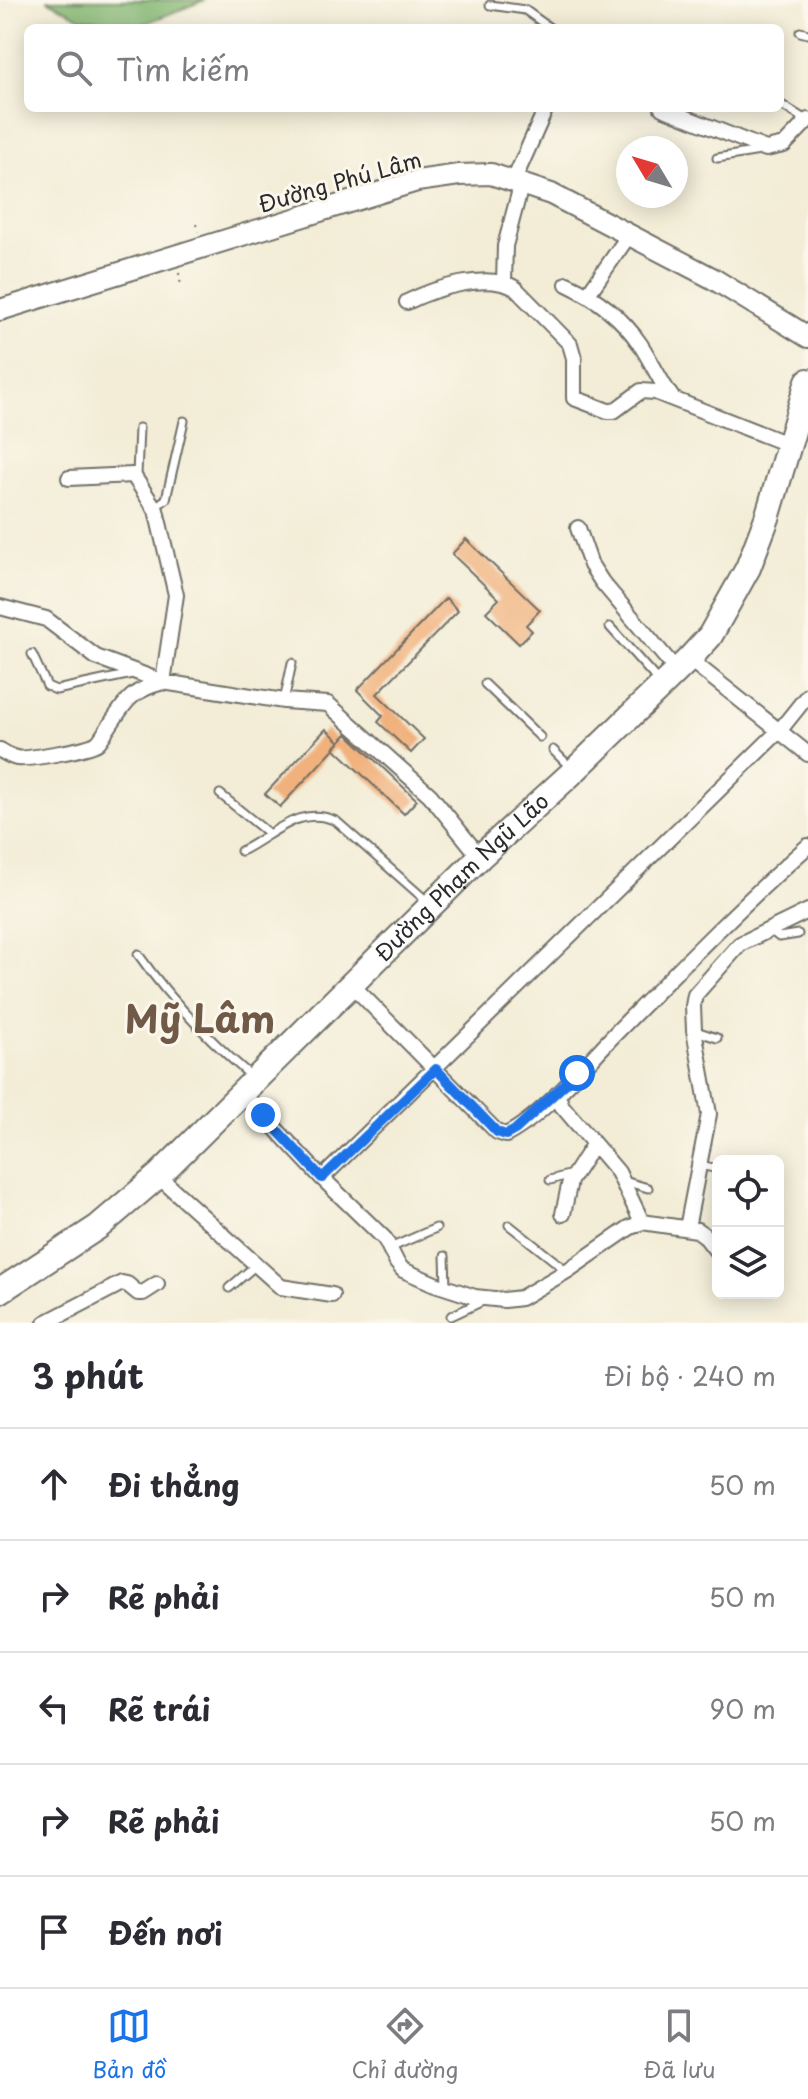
<!DOCTYPE html>
<html lang="vi">
<head>
<meta charset="utf-8">
<style>
  :root { --surface:#fff; --page:#f2f2f3; --text:#2b2b33; --muted:#7c7c81; --line:#e1e1e2; --accent:#1a73e8 }
  body { margin:0; font-family:"Playpen Sans",sans-serif; background:var(--page); color:var(--text) }
  .controls { position:absolute; right:24px; bottom:24px; display:grid; overflow:hidden; border-radius:12px; box-shadow:0 4px 20px #0003 }
  .controls button { width:72px; height:72px; display:grid; place-items:center; padding:0; border:0; border-bottom:2px solid var(--line); background:var(--surface); color:var(--text); font:40px sans-serif }
  .compass { position:absolute; left:616px; top:136px; width:72px; height:72px; border-radius:50%; background:var(--surface); box-shadow:0 4px 20px #0003; rotate:308deg }
  .stop { position:absolute; width:24px; height:24px; margin:-18px; border:6px solid #1a73e8; border-radius:50%; background:#fff }
  .stop.end { background:#1a73e8; border-color:#fff; box-shadow:0 2px 8px #0008 }
  .list { margin:0; padding:0; list-style:none }
  h2 { display:flex; justify-content:space-between; align-items:center; height:104px; margin:0; padding:0 32px; font-size:34px }
  h2 small { font-size:26px; font-weight:400; color:var(--muted) }
  .list li { display:grid; grid-template-columns:52px 1fr auto; gap:24px; align-items:center; box-sizing:border-box; height:112px; padding:0 32px; border-top:2px solid var(--line) }
  .list b { display:block; font-size:30px; white-space:nowrap }
  .list em { font-size:26px; font-style:normal; color:var(--muted) }
  .icon { flex:none; width:44px; height:44px; fill:none; stroke:currentColor; stroke-width:2; stroke-linecap:round; stroke-linejoin:round }
  .map { position:relative; flex:none; width:808px; height:1323px; overflow:hidden }
  .search { position:absolute; background:var(--surface); box-shadow:0 4px 20px #0003; left:24px; right:24px; top:24px; height:88px; display:flex; align-items:center; gap:20px; box-sizing:border-box; padding:0 28px; border-radius:12px; color:var(--muted); font-size:30px }
  .sheet { height:664px; background:var(--surface) }
  nav { display:flex; justify-content:space-around; align-items:center; box-sizing:border-box; height:112px; border-top:2px solid var(--line); background:var(--surface); font-size:22px; color:var(--muted) }
  nav a { display:grid; justify-items:center; gap:4px }
  nav .on { color:var(--accent) }
  .map>svg:first-child { display:block }
  .forest { fill:#85b873; stroke:#58724f; stroke-width:2 }
  .building { fill:#f1b17c }
  .lines { fill:none; stroke-linecap:round; stroke-linejoin:round }
  .lane-casing { stroke:#716f67; stroke-width:11 }
  .street-casing { stroke:#716f67; stroke-width:18 }
  .secondary-casing { stroke:#716f67; stroke-width:24 }
  .highway-casing { stroke:#716f67; stroke-width:28 }
  .path { stroke:#716f67; stroke-width:2; stroke-dasharray:2 6; stroke-linecap:butt }
  .lane { stroke:#fff; stroke-width:7 }
  .street { stroke:#fff; stroke-width:14 }
  .secondary { stroke:#fff; stroke-width:20 }
  .highway { stroke:#fff; stroke-width:24 }
  .route { stroke:#1a73e8; stroke-width:10 }
  .labels { text-anchor:middle; stroke-width:6; stroke-linejoin:round; paint-order:stroke }
  .street-label { font-size:22px; fill:#2b2b2b; stroke:#fbf7ec }
  .town-label { font-size:38px; font-weight:bold; fill:#705a47; stroke:#fbf7ec }
</style>
</head>
<body>
<div class="map">
<svg width="808" height="1323" viewBox="0 0 808 1323">
  <rect width="100%" height="100%" fill="#fbf7ec"/>
  <filter id="ink" filterUnits="userSpaceOnUse"><feTurbulence type="fractalNoise" baseFrequency=".0125" numOctaves="2"/><feDisplacementMap in="SourceGraphic" scale="16" xChannelSelector="R" yChannelSelector="G"/><feConvolveMatrix kernelMatrix="1 2 1 2 8 2 1 2 1" color-interpolation-filters="sRGB"/></filter>
  <filter id="wash" filterUnits="userSpaceOnUse"><feTurbulence type="fractalNoise" baseFrequency=".006" numOctaves="4" result="noise"/><feDisplacementMap in="SourceGraphic" scale="32" xChannelSelector="R" yChannelSelector="G"/><feGaussianBlur stdDeviation="1.8" result="paint"/><feColorMatrix in="noise" values="0 0 0 0 0 0 0 0 0 0 0 0 0 0 0 0 0 1.4 0 .05"/><feComposite in="paint" operator="in"/></filter>
  <g filter="url(#wash)">
    <rect width="100%" height="100%" fill="#f3edd7"/>
    <path class="forest" d="M47,0H205L141,25L81,18Z"/>
    <g id="blocks">
      <path class="building" d="M466,539L540,610L526,625L532,631L519,644L486,612L499,599L452,554Z
        M446,598L458,611L377,694L424,739L411,753L378,722L383,716L357,690Z
        M326,729L340,742L280,807L265,794Z
        M347,734L417,800L404,814L334,748Z"/>
    </g>
  </g>
  <g filter="url(#ink)">
    <use href="#blocks" fill-opacity="0" stroke="#716f67" stroke-width="2"/>
    <g class="lines">
      <defs>
        <path id="lane" d="M490,5L525,10L550,28
          M800,32L808,34
          M780,104L806,120
          M717,158L760,151
          M137,475L139,428
          M153,505H158L166,499L184,421
          M610,627L660,683
          M32,654L47,686L56,690L132,674
          M485,684L540,737
          M284,701L292,663
          M553,750L570,767
          M220,794L268,833
          M241,851C272,836 299,804 336,821L429,903
          M770,930L779,937L798,934
          M138,954C171,1001 208,1039 251,1076
          M696,1031L717,1038
          M700,1165L718,1169
          M550,1180L572,1174
          M624,1181L648,1188
          M509,1225L567,1271
          M390,1248L436,1228
          M445,1256L446,1286
          M229,1288L256,1265
          M451,1316L485,1300"/>
        <path id="street" d="M662,108L766,149L784,145L808,120
          M514,180L546,108
          M504,282L505,246L522,182
          M567,284C597,298 621,316 640,344C652,362 660,382 673,399
          M588,294L629,235
          M407,302C435,288 487,272 515,288L570,344L574,358V398L608,411H614L641,391L655,392L787,444
          M578,528L591,565L602,582L677,671
          M0,607L46,619L96,657L163,682L284,701L328,704L430,795L480,857
          M689,659L808,754
          M0,750C5,753 11,757 17,758C26,760 89,749 97,743C101,740 104,733 108,728C126,701 130,691 163,682L176,595L156,510L133,475L69,478
          M352,985L497,1132L506,1135C543,1116 585,1065 614,1035C678,970 740,906 808,846
          M243,1094L322,1178L385,1239L397,1263L403,1270L435,1284L475,1297L504,1300L521,1298L567,1271L629,1228L642,1222L697,1230L704,1235L718,1253
          M557,1094L562,1106L618,1172L642,1222
          M158,1176L281,1287L332,1295
          M322,1178L780,730L808,695
          M563,1214L570,1181L593,1145
          M687,1228L709,1114L694,1030L693,1006L695,995L740,944L808,911
          M45,1323L122,1283L127,1284L138,1293H143L157,1284"/>
        <path id="secondary" d="M0,310L417,181L459,175L491,174L551,194L712,278L808,337"/>
        <g id="highway">
          <path id="s1" d="M0,1291L98,1227L158,1176L480,857L574,771L689,659L710,636L748,568L767,518L808,381"/>
        </g>
      </defs>
      <use href="#lane" class="lane-casing"/>
      <use href="#street" class="street-casing"/>
      <use href="#secondary" class="secondary-casing"/>
      <use href="#highway" class="highway-casing"/>
      <path class="path" d="M196,224L198,232
        M179,273L181,286"/>
      <use href="#lane" class="lane"/>
      <use href="#street" class="street"/>
      <use href="#secondary" class="secondary"/>
      <use href="#highway" class="highway"/>
    </g>
  </g>
  <g class="lines" filter="url(#ink)">
    <path class="route" d="M263,1115L322,1178L436,1069L497,1132L506,1135L515,1130L577,1073"/>
  </g>
  <g class="labels">
    <g class="street-label">
      <text transform="translate(340 182) rotate(-16)" y="8">Đường Phú Lâm</text>
      <text dy="8" stroke="none"><textPath href="#s1" startOffset="622">Đường Phạm Ngũ Lão</textPath></text>
    </g>
    <g class="town-label">
      <text x="200" y="1033">Mỹ Lâm</text>
    </g>
  </g>
</svg>
<div class="controls">
<button><svg class="icon" aria-label="locate" viewBox="0 0 24 24"><circle cx="12" cy="12" r="6"/><path d="M12 2v4M12 18v4M2 12h4M18 12h4"/></svg></button>
<button><svg class="icon" aria-label="layers" viewBox="0 0 24 24"><path d="M12 4l9 5-9 5-9-5zM3 14l9 5 9-5"/></svg></button>
</div>
<svg class="compass" viewBox="-18 -18 36 36"><path d="M0-13l5 13h-10z" fill="#e53935"/><path d="M0 13l5-13h-10z" fill="#7c7c81"/></svg>
<div class="stop" style="left:577px;top:1073px"></div>
<div class="stop end" style="left:263px;top:1115px"></div>
<div class="search"><svg class="icon" aria-label="search" viewBox="0 0 24 24"><circle cx="10" cy="10" r="6"/><path d="M15 15l6 6"/></svg>Tìm kiếm</div>
</div>
<section class="sheet">
<h2>3 phút<small>Đi bộ · 240 m</small></h2>
<ul class="list">
<li><svg class="icon" aria-label="ahead" viewBox="0 0 24 24"><path d="M12 20V5M6 11l6-6 6 6"/></svg><div><b>Đi thẳng</b></div><em>50 m</em></li>
<li><svg class="icon" aria-label="right" viewBox="0 0 24 24"><path d="M7 20v-9h11M14 6l5 5-5 5"/></svg><div><b>Rẽ phải</b></div><em>50 m</em></li>
<li><svg class="icon" aria-label="left" viewBox="0 0 24 24"><path d="M17 20v-9H6M10 6l-5 5 5 5"/></svg><div><b>Rẽ trái</b></div><em>90 m</em></li>
<li><svg class="icon" aria-label="right" viewBox="0 0 24 24"><path d="M7 20v-9h11M14 6l5 5-5 5"/></svg><div><b>Rẽ phải</b></div><em>50 m</em></li>
<li><svg class="icon" aria-label="arrive" viewBox="0 0 24 24"><path d="M6 21V4h12l-3 4 3 4H6"/></svg><div><b>Đến nơi</b></div></li>
</ul>
</section>
<nav>
<a class="on"><svg class="icon" aria-label="map" viewBox="0 0 24 24"><path d="M3 6l6-2 6 2 6-2v14l-6 2-6-2-6 2zM9 4v14M15 6v14"/></svg>Bản đồ</a>
<a><svg class="icon" aria-label="directions" viewBox="0 0 24 24"><path d="M12 3l9 9-9 9-9-9zM9 14v-3h6M13 9l2 2-2 2"/></svg>Chỉ đường</a>
<a><svg class="icon" aria-label="saved" viewBox="0 0 24 24"><path d="M7 4h10v16l-5-4-5 4z"/></svg>Đã lưu</a>
</nav>
</body>
</html>
